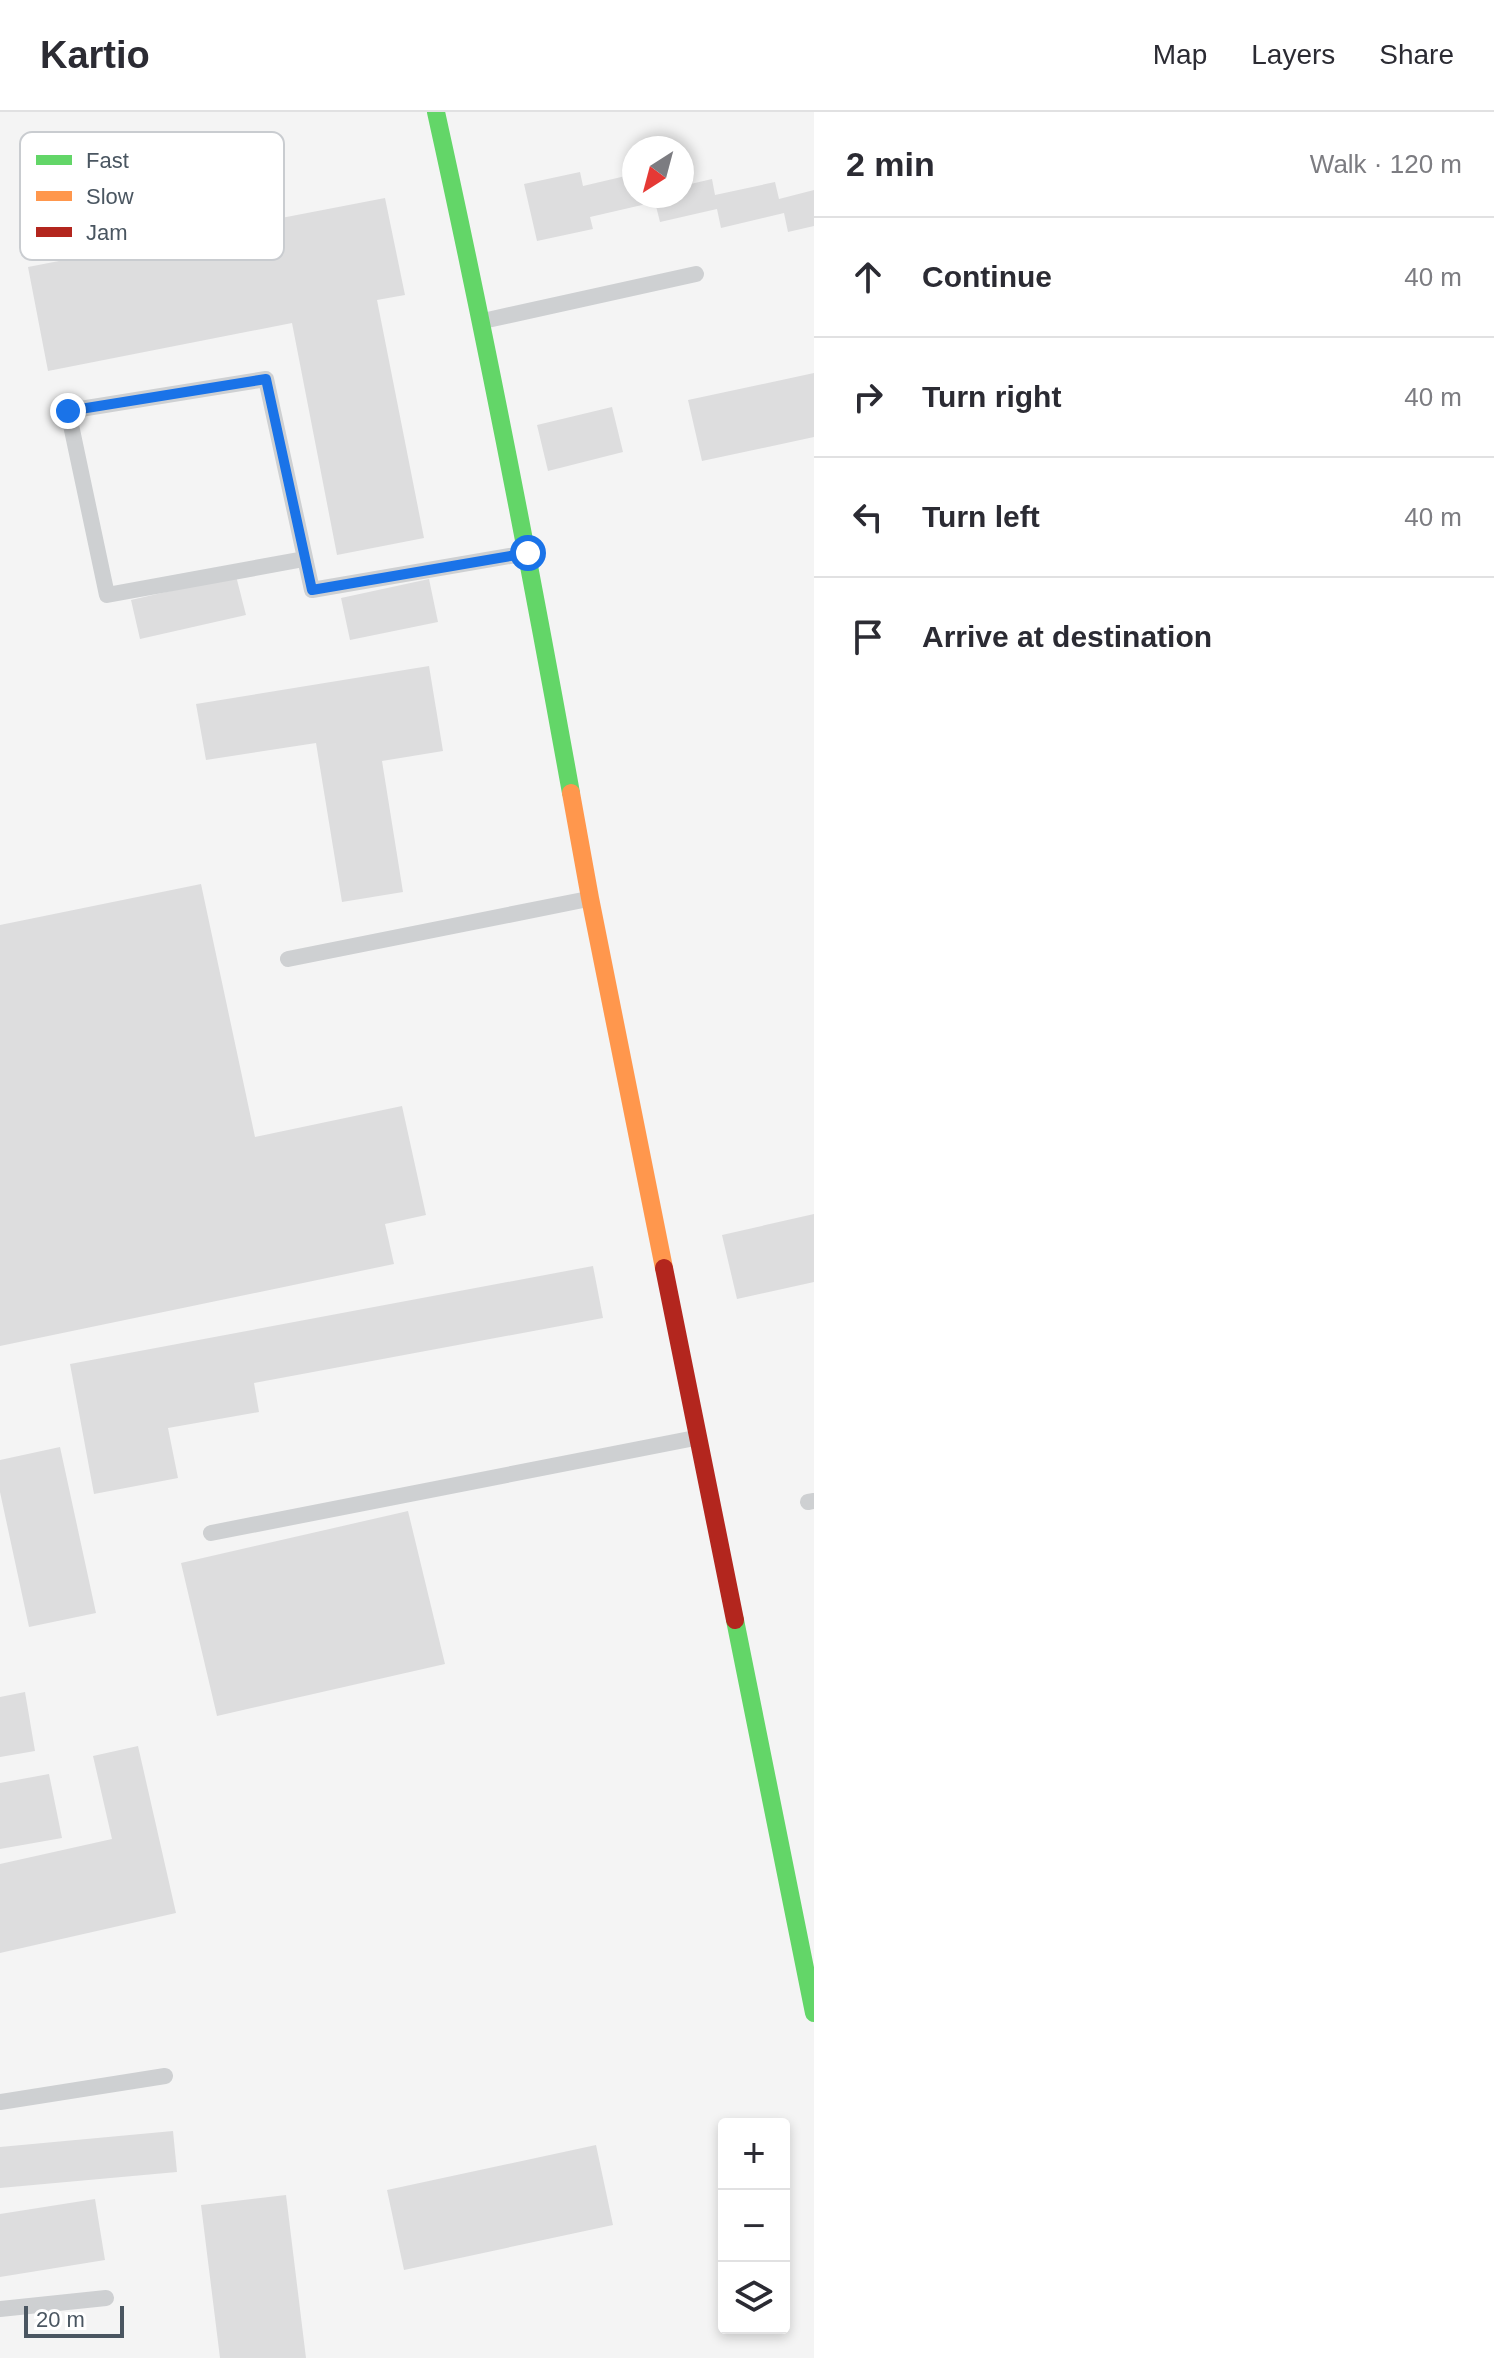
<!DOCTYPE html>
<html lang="en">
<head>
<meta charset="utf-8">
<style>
  :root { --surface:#fff; --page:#f2f2f3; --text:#2b2b33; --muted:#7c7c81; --line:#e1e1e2 }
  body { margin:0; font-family:Arial,sans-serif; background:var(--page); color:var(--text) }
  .controls { position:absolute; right:24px; bottom:24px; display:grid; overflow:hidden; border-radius:8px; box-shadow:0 4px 12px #0003 }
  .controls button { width:72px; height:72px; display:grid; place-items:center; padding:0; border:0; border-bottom:2px solid var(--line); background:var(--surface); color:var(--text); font:40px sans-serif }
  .compass { position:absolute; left:622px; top:24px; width:72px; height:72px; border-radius:50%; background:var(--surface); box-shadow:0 4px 12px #0003; rotate:216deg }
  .scale { position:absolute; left:24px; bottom:20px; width:100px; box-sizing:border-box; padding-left:8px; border:4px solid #4a5661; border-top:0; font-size:22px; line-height:28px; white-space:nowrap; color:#4a5661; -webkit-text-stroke:6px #fff; paint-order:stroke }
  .stop { position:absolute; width:24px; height:24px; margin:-18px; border:6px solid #1a73e8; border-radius:50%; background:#fff }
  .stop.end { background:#1a73e8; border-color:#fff; box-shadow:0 2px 8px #0008 }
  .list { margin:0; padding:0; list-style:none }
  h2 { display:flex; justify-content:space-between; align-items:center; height:104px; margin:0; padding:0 32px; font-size:34px }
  h2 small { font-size:26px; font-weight:400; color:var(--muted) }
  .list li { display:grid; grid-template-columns:52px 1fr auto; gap:24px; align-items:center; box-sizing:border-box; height:120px; padding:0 32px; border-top:2px solid var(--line) }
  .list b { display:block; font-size:30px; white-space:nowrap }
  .list em { font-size:26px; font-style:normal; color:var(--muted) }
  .icon { flex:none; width:44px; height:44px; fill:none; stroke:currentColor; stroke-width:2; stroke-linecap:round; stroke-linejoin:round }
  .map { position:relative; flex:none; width:814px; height:2246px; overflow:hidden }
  header { display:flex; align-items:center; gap:48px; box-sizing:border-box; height:112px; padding:0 40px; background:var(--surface); border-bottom:2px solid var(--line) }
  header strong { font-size:38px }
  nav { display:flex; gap:44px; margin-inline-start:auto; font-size:28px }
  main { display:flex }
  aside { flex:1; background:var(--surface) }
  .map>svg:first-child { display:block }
  .building { fill:#ddddde }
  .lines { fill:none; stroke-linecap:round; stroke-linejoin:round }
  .lane { stroke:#ced0d2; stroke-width:16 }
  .fast { stroke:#63d668; stroke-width:18 }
  .slow { stroke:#ff974d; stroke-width:18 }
  .jam { stroke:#b3261e; stroke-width:18 }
  .route { stroke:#1a73e8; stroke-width:10 }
  .key { fill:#fff; stroke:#c9ccd0; stroke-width:2 }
  .key-label { font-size:22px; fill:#4a5661 }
</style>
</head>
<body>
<header>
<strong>Kartio</strong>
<nav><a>Map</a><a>Layers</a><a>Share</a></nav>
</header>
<main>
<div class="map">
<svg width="814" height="2246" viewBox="0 0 814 2246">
  <rect width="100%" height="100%" fill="#f4f4f4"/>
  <path class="building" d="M580,60L583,74L634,62V84H682V74L712,67L715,83L775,70L779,87L814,78V114L788,120L784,101L721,116L717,97L660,110L655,90L590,105L593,117L537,129L524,72Z
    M385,86L405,183L377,188L424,426L337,443L292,211L48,259L28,155Z
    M814,261V325L702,349L688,288Z
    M612,295L623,340L548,359L537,313Z
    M236,464L246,503L140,527L131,488Z
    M429,467L438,510L350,528L341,486Z
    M429,554L443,639L382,649L403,780L342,790L316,631L206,648L196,592Z
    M201,772L255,1025L402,994L426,1103L385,1112L394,1152L0,1234V813Z
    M814,1102V1170L737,1187L722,1123Z
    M593,1154L603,1206L254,1271L259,1300L168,1316L178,1366L94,1382L70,1252Z
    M60,1335L96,1501L29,1515L0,1380V1348Z
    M408,1399L445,1552L217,1604L181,1451Z
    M25,1580L35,1639L0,1645V1585Z
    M138,1634L176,1801L0,1841V1752L112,1727L93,1644Z
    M49,1662L62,1726L0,1737V1671Z
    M173,2019L177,2060L0,2076V2035Z
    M596,2033L613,2113L404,2158L387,2078Z
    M286,2083L306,2246H220L201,2093Z
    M95,2087L105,2148L0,2165V2102Z"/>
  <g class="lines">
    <path class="lane" d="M483,209L696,162
      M304,447L107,483L68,299L266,267L312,478L527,441
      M288,847L588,787
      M808,1390L814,1389
      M211,1421L695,1326
      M0,1990L165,1964
      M0,2197L106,2186"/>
    <path class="fast" d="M436,0C486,226 530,453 571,681
      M735,1508L814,1901"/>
    <path class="slow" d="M571,681L590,786L664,1156"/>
    <path class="jam" d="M664,1156L735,1508"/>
  </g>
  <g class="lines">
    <path class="route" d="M68,299L266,267L312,478L528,441"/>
  </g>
  <rect x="20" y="20" width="264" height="128" rx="12" class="key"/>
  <rect x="36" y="43" width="36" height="10" fill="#63d668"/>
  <rect x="36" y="79" width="36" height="10" fill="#ff974d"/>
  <rect x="36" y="115" width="36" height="10" fill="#b3261e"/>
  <g class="key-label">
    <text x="86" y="56">Fast</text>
    <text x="86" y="92">Slow</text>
    <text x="86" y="128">Jam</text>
  </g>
</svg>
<div class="controls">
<button>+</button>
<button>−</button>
<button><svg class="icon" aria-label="layers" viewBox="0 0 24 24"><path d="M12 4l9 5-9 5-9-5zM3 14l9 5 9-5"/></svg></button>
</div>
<svg class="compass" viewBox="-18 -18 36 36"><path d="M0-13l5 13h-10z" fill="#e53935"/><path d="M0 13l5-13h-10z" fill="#7c7c81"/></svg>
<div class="scale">20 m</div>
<div class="stop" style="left:528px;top:441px"></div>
<div class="stop end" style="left:68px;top:299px"></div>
</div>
<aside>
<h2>2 min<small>Walk · 120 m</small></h2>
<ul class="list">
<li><svg class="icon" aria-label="ahead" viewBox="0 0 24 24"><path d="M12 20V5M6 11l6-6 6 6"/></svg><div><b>Continue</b></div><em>40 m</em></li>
<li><svg class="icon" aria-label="right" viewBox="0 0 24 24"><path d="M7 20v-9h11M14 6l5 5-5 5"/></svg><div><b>Turn right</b></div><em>40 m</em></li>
<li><svg class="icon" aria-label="left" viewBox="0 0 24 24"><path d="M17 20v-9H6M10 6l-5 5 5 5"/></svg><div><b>Turn left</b></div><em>40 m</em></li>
<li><svg class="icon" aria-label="arrive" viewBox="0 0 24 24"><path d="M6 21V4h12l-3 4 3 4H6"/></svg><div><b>Arrive at destination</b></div></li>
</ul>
</aside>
</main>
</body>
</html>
